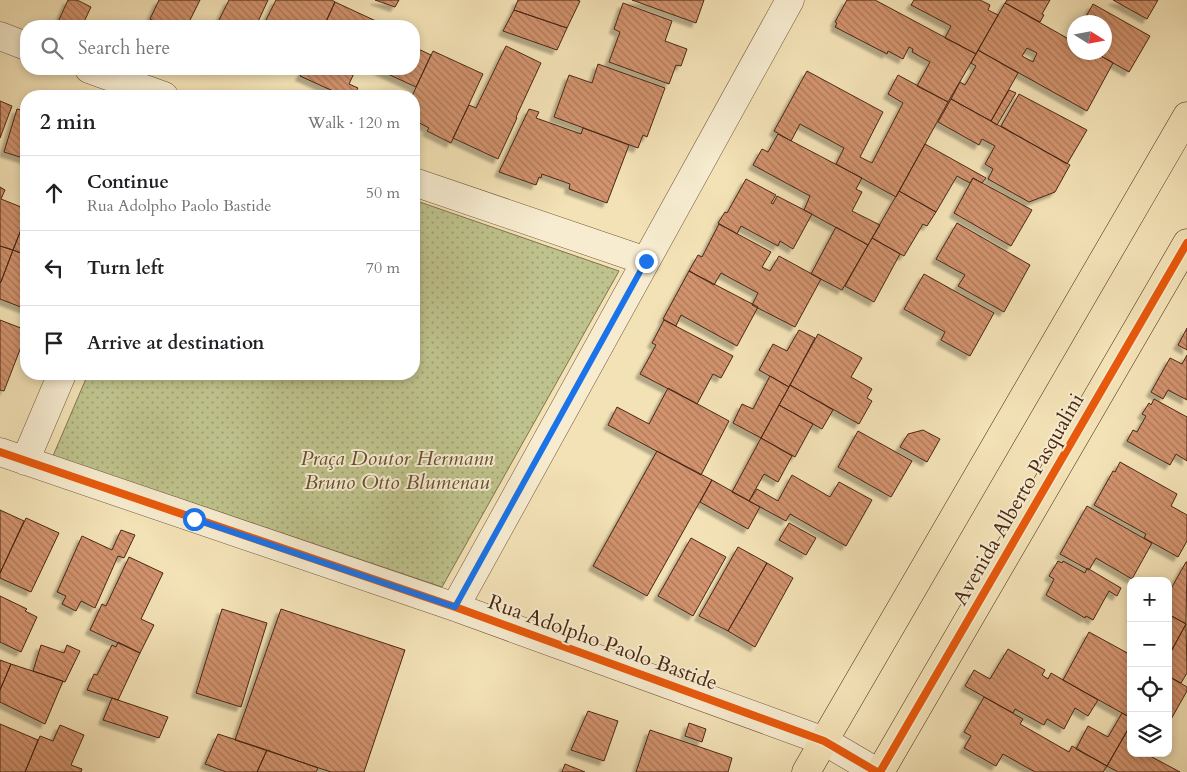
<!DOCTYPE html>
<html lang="en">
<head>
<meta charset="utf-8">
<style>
  :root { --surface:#fff; --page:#f2f2f2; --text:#202124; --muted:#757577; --line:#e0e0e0 }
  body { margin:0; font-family:Cardo,serif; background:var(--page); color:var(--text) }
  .controls { position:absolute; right:15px; bottom:15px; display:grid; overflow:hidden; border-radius:10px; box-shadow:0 2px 8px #0003 }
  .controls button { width:45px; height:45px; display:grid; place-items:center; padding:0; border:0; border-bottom:1px solid var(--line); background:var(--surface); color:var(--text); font:25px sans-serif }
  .compass { position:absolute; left:1067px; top:15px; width:45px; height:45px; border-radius:50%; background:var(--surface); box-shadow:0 2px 8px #0003; rotate:101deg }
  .stop { position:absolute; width:15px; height:15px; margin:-11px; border:4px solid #1a73e8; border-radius:50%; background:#fff }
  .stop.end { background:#1a73e8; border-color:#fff; box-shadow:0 1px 5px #0008 }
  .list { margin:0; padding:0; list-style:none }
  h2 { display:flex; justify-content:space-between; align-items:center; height:65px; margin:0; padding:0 20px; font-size:21px }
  h2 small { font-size:16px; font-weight:400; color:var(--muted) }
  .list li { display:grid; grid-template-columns:32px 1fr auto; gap:15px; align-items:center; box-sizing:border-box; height:75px; padding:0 20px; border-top:1px solid var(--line) }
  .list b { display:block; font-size:19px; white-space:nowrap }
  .list p { margin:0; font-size:16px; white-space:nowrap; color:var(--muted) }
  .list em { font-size:16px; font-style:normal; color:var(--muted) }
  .icon { flex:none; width:28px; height:28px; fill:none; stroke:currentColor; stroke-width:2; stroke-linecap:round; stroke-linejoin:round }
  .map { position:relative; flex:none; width:1187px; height:772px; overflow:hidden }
  .search { position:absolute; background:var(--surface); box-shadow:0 2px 8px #0003; left:20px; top:20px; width:400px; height:55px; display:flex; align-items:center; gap:12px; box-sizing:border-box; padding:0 18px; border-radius:20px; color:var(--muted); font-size:19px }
  .panel { position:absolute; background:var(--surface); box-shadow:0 2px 8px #0003; left:20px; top:90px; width:400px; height:290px; border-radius:20px }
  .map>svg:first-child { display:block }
  .park { fill:url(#park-dots); stroke:#847450 }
  .building { fill:url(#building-back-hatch); stroke:#4a2715; fill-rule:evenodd; filter:url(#shadow) }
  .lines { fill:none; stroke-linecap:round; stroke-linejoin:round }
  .minor-casing { stroke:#74563d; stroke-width:29 }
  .major-casing { stroke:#4a2715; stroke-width:29 }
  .minor { stroke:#f7ecd0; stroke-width:28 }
  .major { stroke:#f3e2b6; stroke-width:28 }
  .cycleway-casing { stroke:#f7ecd0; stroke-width:11 }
  .cycleway { stroke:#e8590c; stroke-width:8 }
  .route { stroke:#1a73e8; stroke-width:6 }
  .labels { text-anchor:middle; stroke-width:4; stroke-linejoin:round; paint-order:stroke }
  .park-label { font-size:21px; font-style:italic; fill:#674e33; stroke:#f7ecd0 }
  .street-label { font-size:21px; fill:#4a2715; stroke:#f7ecd0 }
</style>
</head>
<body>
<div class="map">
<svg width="1187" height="772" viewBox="0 0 1187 772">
  <defs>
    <pattern id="park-dots" width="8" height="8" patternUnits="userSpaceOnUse" patternTransform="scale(1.25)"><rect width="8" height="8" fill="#bec28c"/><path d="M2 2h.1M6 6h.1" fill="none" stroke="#9c9e71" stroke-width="1.8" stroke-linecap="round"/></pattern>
    <pattern id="building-back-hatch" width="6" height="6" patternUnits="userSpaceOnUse" patternTransform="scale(1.25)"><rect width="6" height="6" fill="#d2936e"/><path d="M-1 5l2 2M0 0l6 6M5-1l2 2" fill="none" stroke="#ac7859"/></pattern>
    <filter id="shadow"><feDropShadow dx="-4.5" dy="4.5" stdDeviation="1" flood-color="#0004"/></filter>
  </defs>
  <rect width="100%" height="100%" fill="#f3e2b6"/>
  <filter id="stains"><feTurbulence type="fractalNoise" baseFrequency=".004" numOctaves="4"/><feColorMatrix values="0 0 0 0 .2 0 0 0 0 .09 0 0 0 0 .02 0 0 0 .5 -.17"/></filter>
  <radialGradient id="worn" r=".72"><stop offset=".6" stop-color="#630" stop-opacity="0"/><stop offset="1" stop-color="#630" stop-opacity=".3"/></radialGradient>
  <path class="park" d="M414,200L619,271L442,587L53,456L88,374H414Z"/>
  <path class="building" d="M68,0H77L91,7L82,26H72L58,22Z
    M159,0H200L187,26H165L150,19Z
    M229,0H268L256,26H216Z
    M276,0H332L335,2L324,26H263Z
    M375,0H399L395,7Z
    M518,0H577L580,1L567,28L514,10Z
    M632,0H704L696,23Z
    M847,0H875L976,54L948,102L917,86L930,62L912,52L913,49L909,47L903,59L888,51L887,54L835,27L837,23L835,22Z
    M914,0H980L990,5L988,10L998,15L976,54L945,38L951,26L911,5Z
    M1007,0H1050L1042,14L1044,15L1040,22L1005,3Z
    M1113,0H1158L1147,19Z
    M335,2L378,22L376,26H324Z
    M623,3L672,21L665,41L687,49L681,66L676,65L669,84L609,62L620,32L614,29Z
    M1005,3L1074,42V52H1094L1113,63L1087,111L978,50ZM1027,48L1037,53L1033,62L1022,56Z
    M1093,4L1150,36L1129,72L1094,52H1104V22H1083Z
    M514,10L567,28L557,50L503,31Z
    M506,46L541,63L516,117L517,118L498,159L453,138L469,105L476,108Z
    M414,47L431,55L416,87L379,70V69H414Z
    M978,50L1018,73L991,121L951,99L960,82L965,85L976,66L971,63Z
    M433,51L483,74L451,143L427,131L429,128L414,120V96H412Z
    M598,64L665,88L647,137L643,135L638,148L554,117L569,75L592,83Z
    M304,69H356L349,84L358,88L353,96H344L300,76Z
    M807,71L883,112L860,157L872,163L903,103L888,94L898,75L948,102L896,197L836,164L844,148L800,124L791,141L774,131Z
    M1009,90L1016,93L997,125L991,121Z
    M1019,94L1087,130L1067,164L1001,126Z
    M951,99L1070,165L1055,192L1029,202L988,179L993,169L985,164L995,146L982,139L979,145L938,122Z
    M0,101L12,106L0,138Z
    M17,109L26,111V159L4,152Z
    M529,109L539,112L536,118L581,134L583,128L629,145L607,203L569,189L570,184L542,174L541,178L539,177L536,185L499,172Z
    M778,134L862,178L856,189L862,192L852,211L880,225L868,245L804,210L810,196L753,165L762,149L768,152Z
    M925,144L986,178L982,183L973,178L970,183L957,176L936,212L899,191Z
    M973,178L1032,210L1011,246L954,213Z
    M746,179L776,195L771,203L773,204L777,196L812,214L793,249L780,241L778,246L741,226L737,234L718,223L725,212L727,213Z
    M0,187L5,190L1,199L26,209V217L13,250L0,246Z
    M899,191L936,212L927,226L923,224L904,256L872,238Z
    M26,217V255L13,250Z
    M957,223L1030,265L1004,312L958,286L965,275L936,259Z
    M719,224L771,252L762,267L770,271L779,256L821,279L795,327L752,305L758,293L721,273L714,285L689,271L698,255L702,257Z
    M836,227L868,245L842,290L811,274Z
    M872,238L900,254L874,302L845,286Z
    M0,246L13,250L1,282H0Z
    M13,250L26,255V309L0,299V284Z
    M689,271L758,307L737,346L681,315L676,326L663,319Z
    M924,274L994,313L970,356L941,340L945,332L904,309Z
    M0,320L26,330V334L4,391L0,390Z
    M664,320L733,356L721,378L713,374L697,404L640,374L656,345L652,343Z
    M1187,328V350L1178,345Z
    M799,330L815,338L789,387L759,370L773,344L787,351Z
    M818,334L862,358L851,377L872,389L867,398L872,401L859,424L790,385Z
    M1187,355V400L1168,390L1163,399L1151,392L1170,358L1182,364Z
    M770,376L789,387L761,438L733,423L742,404L753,409Z
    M790,385L833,410L822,429L779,405Z
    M668,388L729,421L701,475L608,425L617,407L649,424Z
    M1154,399L1187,417V461L1176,454L1170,465L1127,441L1133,430L1137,432L1146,416L1142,414L1149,403L1151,405Z
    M779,405L813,424L795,457L761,438Z
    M923,430L940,439L927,462L900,447L908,434Z
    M858,431L912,461L891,497L838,467Z
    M761,438L792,456L778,482L764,474L749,501L732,492Z
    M657,451L712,480L647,596L593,566Z
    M1120,462L1177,494L1171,506L1187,515V541L1178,557L1144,538L1146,534L1094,505L1113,471L1115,472Z
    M792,475L830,497L839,482L872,500L846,546L790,514L786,521L749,501L757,489L778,501Z
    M712,480L760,507L748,529L700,502Z
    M1087,506L1152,543L1132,579L1096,558L1089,570L1060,554Z
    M0,510L24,521L0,573Z
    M26,518L59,533L31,592L0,578V573Z
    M789,523L816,538L806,555L779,540Z
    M121,530L135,535L124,558L118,556L95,608L81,601L76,611L62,604L66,596L57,592L82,536L112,550Z
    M691,538L726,557L693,616L658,596Z
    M738,547L767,563L728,631L699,616Z
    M129,557L163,573L141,619L154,625L140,653L90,630L102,604L106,606Z
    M1058,561L1062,563L1063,561L1085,573L1087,568L1121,588L1117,596L1109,591L1093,620L1086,616L1085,618L1046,595L1054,579L1049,576Z
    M1186,562H1187L1186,624L1168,614V594Z
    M767,563L793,578L755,647L728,631Z
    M0,596L27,609L25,611L37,617L21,652L0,642Z
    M222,609L267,623L241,707L196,693Z
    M281,609L405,650L364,772H331L235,740Z
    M1168,614L1186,624L1168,657Z
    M1186,624L1187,673L1181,683L1168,676V657Z
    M1089,632L1131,655V718L1063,680Z
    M118,642L140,653L118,700L87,690L94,674L97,675L112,645L116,647Z
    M41,645L64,653L67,645L80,651L65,682L33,671Z
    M1008,649L1045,670L1042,675L1048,679L1051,673L1098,700L1088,716L1075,708L1064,729L1047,719L1044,725L1015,709L1013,713L965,686L974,670L990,679Z
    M0,660L11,664L0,690Z
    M11,664L63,681L45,724L0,702V690Z
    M1168,676L1187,687V691L1170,721L1168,720Z
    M984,697L1023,719L1020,724L1069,752L1072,746L1107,766L1103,772H1035L1003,754L996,766L964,748L971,736L964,732Z
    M112,698L168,717L159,738L103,720Z
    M588,711L618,721L604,761L571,750Z
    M1122,713L1131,718V724L1107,766L1076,749L1088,726L1108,737Z
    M689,723L706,729L702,742L685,736Z
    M0,724L38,740L25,772H0Z
    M1131,724V753H1152L1150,756L1180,772H1118L1107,766Z
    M60,725L84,735L71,765L82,769L81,772H25L40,736L53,741Z
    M650,730L732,758L728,772H636Z
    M218,734L267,750L257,772H226L205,764Z
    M267,750L318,768L316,772H257Z
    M565,764L585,772H562Z"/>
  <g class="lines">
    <defs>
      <path id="minor" d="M0,36L26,46
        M89,69L164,96
        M414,182L646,261
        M0,452L455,607L824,741L877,772
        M25,461L62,374
        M455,607L790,0"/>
      <path id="major" d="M806,772L1187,116
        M880,772L1187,243"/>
    </defs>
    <use href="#minor" class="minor-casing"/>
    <use href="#major" class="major-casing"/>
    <use href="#minor" class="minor"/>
    <use href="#major" class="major"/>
    <defs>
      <path id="cycleway" d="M0,452L455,607L824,741L877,772
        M880,772L1187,243"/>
    </defs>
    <use href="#cycleway" class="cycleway-casing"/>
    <use href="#cycleway" class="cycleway"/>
  </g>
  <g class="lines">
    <path class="route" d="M194,519L455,607L646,261"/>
  </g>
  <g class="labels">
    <g class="park-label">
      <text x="397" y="465">Praça Doutor Hermann<tspan x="397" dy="24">Bruno Otto Blumenau</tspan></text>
    </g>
    <g class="street-label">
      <text transform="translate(1018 499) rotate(-60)" y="7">Avenida Alberto Pasqualini</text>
      <text transform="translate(603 642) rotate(20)" y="7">Rua Adolpho Paolo Bastide</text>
    </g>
  </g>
  <rect width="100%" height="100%" filter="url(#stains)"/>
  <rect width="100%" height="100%" fill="url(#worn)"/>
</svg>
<div class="controls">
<button>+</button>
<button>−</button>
<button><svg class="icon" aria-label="locate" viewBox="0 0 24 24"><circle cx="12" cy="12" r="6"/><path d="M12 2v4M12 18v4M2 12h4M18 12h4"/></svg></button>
<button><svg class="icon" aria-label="layers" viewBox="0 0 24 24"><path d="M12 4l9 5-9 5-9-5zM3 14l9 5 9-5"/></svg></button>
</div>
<svg class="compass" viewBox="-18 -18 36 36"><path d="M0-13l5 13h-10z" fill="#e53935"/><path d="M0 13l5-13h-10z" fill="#757577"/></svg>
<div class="stop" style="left:194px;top:519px"></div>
<div class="stop end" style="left:646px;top:261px"></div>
<div class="search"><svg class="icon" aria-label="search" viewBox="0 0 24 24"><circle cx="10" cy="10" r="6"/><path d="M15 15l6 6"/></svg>Search here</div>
<section class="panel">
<h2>2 min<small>Walk · 120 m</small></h2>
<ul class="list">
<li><svg class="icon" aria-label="ahead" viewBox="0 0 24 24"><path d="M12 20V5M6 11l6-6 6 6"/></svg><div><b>Continue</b><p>Rua Adolpho Paolo Bastide</p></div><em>50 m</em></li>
<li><svg class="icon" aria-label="left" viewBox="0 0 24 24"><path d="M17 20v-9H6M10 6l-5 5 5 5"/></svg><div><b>Turn left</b></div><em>70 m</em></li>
<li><svg class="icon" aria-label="arrive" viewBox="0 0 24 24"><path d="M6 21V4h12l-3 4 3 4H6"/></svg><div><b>Arrive at destination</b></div></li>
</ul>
</section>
</div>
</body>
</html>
